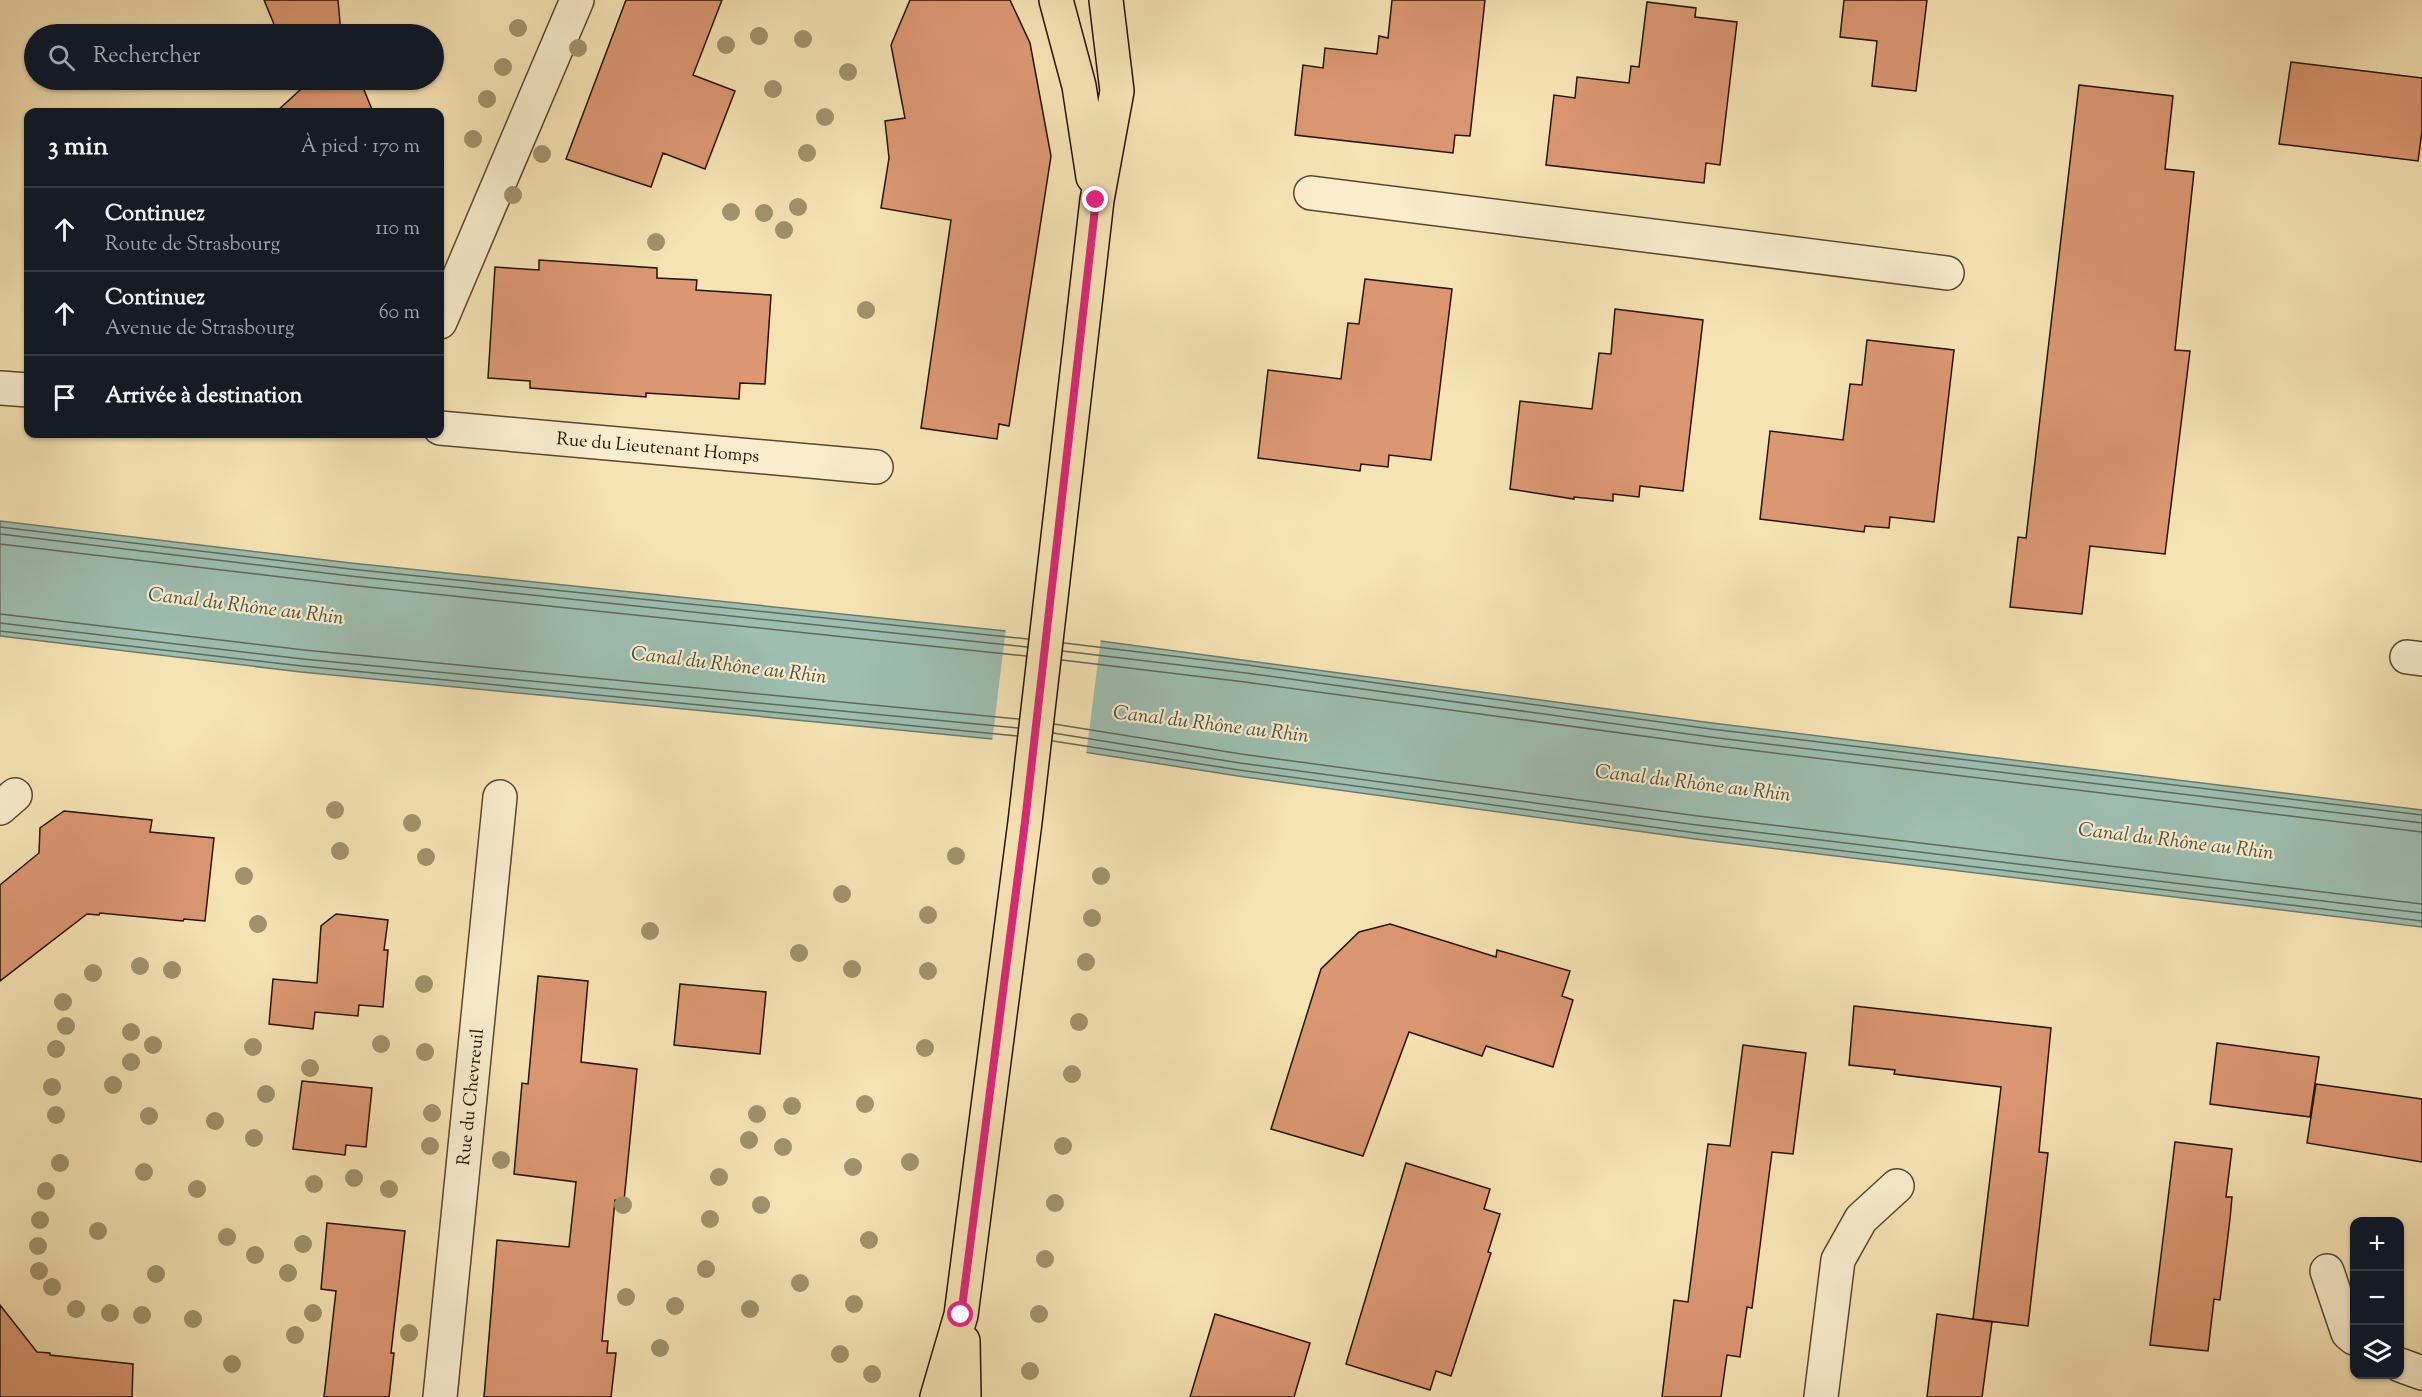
<!DOCTYPE html>
<html lang="fr">
<head>
<meta charset="utf-8">
<style>
  :root { --surface:#171b24; --page:#242831; --text:#f1f3f6; --muted:#9ea1a6; --line:#363941 }
  body { margin:0; font-family:"Sorts Mill Goudy",serif; background:var(--page); color:var(--text) }
  .controls { position:absolute; right:18px; bottom:18px; display:grid; overflow:hidden; border-radius:12px; box-shadow:0 2px 4px #0004 }
  .controls button { width:54px; height:54px; display:grid; place-items:center; padding:0; border:0; border-bottom:2px solid var(--line); background:var(--surface); color:var(--text); font:30px sans-serif }
  .stop { position:absolute; width:18px; height:18px; margin:-14px; border:4px solid #db2777; border-radius:50%; background:#fff }
  .stop.end { background:#db2777; border-color:#fff; box-shadow:0 2px 6px #0008 }
  .list { margin:0; padding:0; list-style:none }
  h2 { display:flex; justify-content:space-between; align-items:center; height:78px; margin:0; padding:0 24px; font-size:26px }
  h2 small { font-size:20px; font-weight:400; color:var(--muted) }
  .list li { display:grid; grid-template-columns:39px 1fr auto; gap:18px; align-items:center; box-sizing:border-box; height:84px; padding:0 24px; border-top:2px solid var(--line) }
  .list b { display:block; font-size:22px; white-space:nowrap }
  .list p { margin:0; font-size:20px; white-space:nowrap; color:var(--muted) }
  .list em { font-size:20px; font-style:normal; color:var(--muted) }
  .icon { flex:none; width:33px; height:33px; fill:none; stroke:currentColor; stroke-width:2; stroke-linecap:round; stroke-linejoin:round }
  .map { position:relative; flex:none; width:2422px; height:1397px; overflow:hidden }
  .search { position:absolute; background:var(--surface); box-shadow:0 2px 4px #0004; left:24px; top:24px; width:420px; height:66px; display:flex; align-items:center; gap:15px; box-sizing:border-box; padding:0 21px; border-radius:33px; color:var(--muted); font-size:22px }
  .panel { position:absolute; background:var(--surface); box-shadow:0 2px 4px #0004; left:24px; top:108px; width:420px; height:330px; border-radius:12px }
  .map>svg:first-child { display:block }
  .water { fill:#9dbeb1; stroke:#6d7a6a; stroke-width:1.5 }
  .pier { fill:#f6e3b4 }
  .lines { fill:none; stroke-linecap:round; stroke-linejoin:round }
  .shore { stroke:#606858; stroke-width:1.5 }
  .building { fill:#db9772; stroke:#241300; stroke-width:1.5 }
  .minor-casing { stroke:#58472d; stroke-width:36 }
  .major-casing { stroke:#241300; stroke-width:36 }
  .minor { stroke:#f9edce; stroke-width:33 }
  .major { stroke:#f6e3b4; stroke-width:33 }
  .tree { fill:#a1926b }
  .route { stroke:#db2777; stroke-width:8 }
  .labels { text-anchor:middle; stroke-width:4.5; stroke-linejoin:round; paint-order:stroke }
  .street-label { font-size:18px; fill:#241300; stroke:#f9edce }
  .water-label { font-size:20px; font-style:italic; fill:#4e4f3e; stroke:#f9edce }
</style>
</head>
<body>
<div class="map">
<svg width="2422" height="1397" viewBox="0 0 2422 1397">
  <rect width="100%" height="100%" fill="#f6e3b4"/>
  <filter id="stains"><feTurbulence type="fractalNoise" baseFrequency=".00333" numOctaves="4"/><feColorMatrix values="0 0 0 0 .2 0 0 0 0 .09 0 0 0 0 .02 0 0 0 .5 -.17"/></filter>
  <radialGradient id="worn" r=".72"><stop offset=".6" stop-color="#630" stop-opacity="0"/><stop offset="1" stop-color="#630" stop-opacity=".3"/></radialGradient>
  <path class="water" d="M0,521L351,563L1093,640L1712,723L2422,810V927L1695,839L1238,776L1013,741L301,672L0,636Z"/>
  <path class="pier" d="M1006,628L1101,638L1086,755L992,742Z"/>
  <g class="lines">
    <path class="shore" d="M0,527L350,569L1028,639
      M0,534L350,576L1027,647
      M0,544L349,585L1026,656
      M0,614L304,650L1019,719
      M0,623L303,659L1018,728
      M0,631L302,666L1017,736
      M1064,643L1247,665L1711,729L2422,815
      M1063,651L1246,673L1710,737L2422,823
      M1062,660L1245,682L1709,745L2422,832
      M1054,724L1241,754L1698,816L2422,904
      M1053,733L1240,763L1697,825L2422,913
      M1053,741L1239,770L1696,833L2422,921"/>
  </g>
  <path class="building" d="M264,0H338L341,34H278Z
    M626,0H722L693,75L735,91L705,169L663,153L651,187L566,159Z
    M910,0H1010L1030,43L1051,156L1009,426L999,424L997,439L921,428L951,220L881,208L889,158L885,121L905,118L891,45Z
    M1392,0H1485L1470,136L1455,135L1453,153L1295,135L1303,65L1323,68L1325,48L1377,54L1379,36L1388,38Z
    M1844,0H1927L1916,91L1872,86L1877,41L1840,37Z
    M1647,2L1696,8L1695,17L1737,22L1720,165L1706,163L1704,183L1546,165L1554,95L1575,98L1577,77L1629,83L1631,66L1639,67Z
    M2291,62L2422,78V131L2418,161L2279,144Z
    M296,80H360L373,112H276L300,90Z
    M2079,85L2173,96L2165,169L2194,172L2175,350L2190,351L2165,554L2090,546L2082,614L2010,607L2018,537L2026,538Z
    M539,260L657,268V278L697,280L696,290L771,295L765,384L740,383L739,399L646,393V397L530,388V381L488,378L495,267L539,270Z
    M1365,279L1452,289L1431,460L1389,455L1388,467L1361,464L1360,471L1258,458L1268,370L1341,379L1348,323L1359,324Z
    M1615,309L1703,320L1683,491L1640,486L1639,497L1613,494V501L1574,497V499L1510,489L1520,401L1592,409L1599,353L1611,354Z
    M1867,340L1954,350L1934,522L1890,517L1889,528L1865,526L1864,532L1760,519L1770,431L1843,440L1850,384L1862,385Z
    M64,811L152,820L150,832L214,838L205,921L184,919L183,921L100,913L99,915L87,914L0,981V885L39,853L40,828Z
    M336,914L388,920L384,950H388L383,1007L359,1005L358,1016L315,1012L313,1029L269,1024L273,979L317,983L321,926Z
    M1390,924L1496,957L1497,950L1570,971L1562,996L1573,1000L1553,1067L1486,1046L1482,1056L1409,1032L1363,1156L1271,1129L1321,969L1359,932Z
    M538,976L588,981L581,1062L637,1069L624,1201L615,1200L602,1341H608L607,1353H616L611,1397H484L497,1240L569,1247L576,1182L514,1174L522,1083L528,1084Z
    M680,984L766,992L760,1054L674,1045Z
    M1854,1006L2051,1028L2039,1152L2048,1153L2028,1326L1973,1319L2001,1087L1894,1074L1895,1070L1849,1065Z
    M2217,1043L2319,1057L2310,1117L2210,1104Z
    M1743,1045L1806,1053L1793,1154L1772,1152L1752,1308L1747,1307L1740,1357L1727,1355L1721,1397H1662L1674,1300L1688,1302L1708,1144L1730,1146Z
    M302,1081L372,1088L366,1147L346,1145L345,1155L293,1149Z
    M2316,1084L2422,1099V1162L2307,1143Z
    M2175,1142L2232,1149L2226,1197H2232L2230,1219L2220,1300L2214,1299L2208,1351L2150,1345Z
    M1406,1163L1490,1189L1484,1209L1500,1214L1488,1252L1491,1253L1451,1376L1436,1371L1430,1390L1346,1364Z
    M327,1223L405,1231L391,1353H394L389,1397H324L336,1291L321,1289Z
    M0,1305L37,1352L50,1353V1355L133,1364L132,1397H0Z
    M1215,1314L1310,1343L1294,1397H1190Z
    M1937,1314L1992,1322L1982,1397H1927Z"/>
  <g class="lines">
    <defs>
      <path id="minor" d="M1311,193L1947,273
        M440,322L577,0
        M0,388L28,390
        M440,428L876,467
        M2407,657L2422,659
        M0,808L15,795
        M2327,1271L2348,1333L2354,1338
        M2400,1365L2422,1373
        M440,1397L500,797
        M1821,1397L1838,1260L1861,1219L1897,1186"/>
      <path id="major" d="M1056,0L1079,86L1093,177
        M963,1341L964,1397
        M937,1397L961,1315L1025,822L1097,200L1117,91L1106,0"/>
    </defs>
    <use href="#minor" class="minor-casing"/>
    <use href="#major" class="major-casing"/>
    <use href="#minor" class="minor"/>
    <use href="#major" class="major"/>
  </g>
  <g class="tree">
    <circle cx="518" cy="28" r="9"/>
    <circle cx="759" cy="36" r="9"/>
    <circle cx="803" cy="39" r="9"/>
    <circle cx="726" cy="45" r="9"/>
    <circle cx="578" cy="48" r="9"/>
    <circle cx="503" cy="67" r="9"/>
    <circle cx="848" cy="72" r="9"/>
    <circle cx="773" cy="89" r="9"/>
    <circle cx="487" cy="99" r="9"/>
    <circle cx="825" cy="117" r="9"/>
    <circle cx="473" cy="139" r="9"/>
    <circle cx="807" cy="153" r="9"/>
    <circle cx="542" cy="154" r="9"/>
    <circle cx="513" cy="195" r="9"/>
    <circle cx="798" cy="207" r="9"/>
    <circle cx="731" cy="212" r="9"/>
    <circle cx="764" cy="213" r="9"/>
    <circle cx="784" cy="230" r="9"/>
    <circle cx="656" cy="242" r="9"/>
    <circle cx="866" cy="310" r="9"/>
    <circle cx="335" cy="810" r="9"/>
    <circle cx="412" cy="823" r="9"/>
    <circle cx="340" cy="851" r="9"/>
    <circle cx="956" cy="856" r="9"/>
    <circle cx="426" cy="857" r="9"/>
    <circle cx="244" cy="876" r="9"/>
    <circle cx="1101" cy="876" r="9"/>
    <circle cx="842" cy="894" r="9"/>
    <circle cx="928" cy="915" r="9"/>
    <circle cx="1092" cy="918" r="9"/>
    <circle cx="258" cy="924" r="9"/>
    <circle cx="650" cy="931" r="9"/>
    <circle cx="799" cy="953" r="9"/>
    <circle cx="1086" cy="962" r="9"/>
    <circle cx="140" cy="966" r="9"/>
    <circle cx="852" cy="969" r="9"/>
    <circle cx="172" cy="970" r="9"/>
    <circle cx="928" cy="971" r="9"/>
    <circle cx="93" cy="973" r="9"/>
    <circle cx="424" cy="984" r="9"/>
    <circle cx="63" cy="1002" r="9"/>
    <circle cx="1079" cy="1022" r="9"/>
    <circle cx="66" cy="1026" r="9"/>
    <circle cx="131" cy="1032" r="9"/>
    <circle cx="381" cy="1044" r="9"/>
    <circle cx="153" cy="1045" r="9"/>
    <circle cx="253" cy="1047" r="9"/>
    <circle cx="925" cy="1048" r="9"/>
    <circle cx="56" cy="1049" r="9"/>
    <circle cx="425" cy="1052" r="9"/>
    <circle cx="131" cy="1062" r="9"/>
    <circle cx="310" cy="1068" r="9"/>
    <circle cx="1072" cy="1074" r="9"/>
    <circle cx="113" cy="1085" r="9"/>
    <circle cx="52" cy="1087" r="9"/>
    <circle cx="266" cy="1094" r="9"/>
    <circle cx="865" cy="1104" r="9"/>
    <circle cx="792" cy="1106" r="9"/>
    <circle cx="432" cy="1113" r="9"/>
    <circle cx="757" cy="1114" r="9"/>
    <circle cx="56" cy="1115" r="9"/>
    <circle cx="149" cy="1116" r="9"/>
    <circle cx="215" cy="1121" r="9"/>
    <circle cx="254" cy="1138" r="9"/>
    <circle cx="749" cy="1140" r="9"/>
    <circle cx="430" cy="1146" r="9"/>
    <circle cx="1063" cy="1146" r="9"/>
    <circle cx="783" cy="1147" r="9"/>
    <circle cx="501" cy="1160" r="9"/>
    <circle cx="910" cy="1162" r="9"/>
    <circle cx="60" cy="1163" r="9"/>
    <circle cx="853" cy="1167" r="9"/>
    <circle cx="144" cy="1172" r="9"/>
    <circle cx="719" cy="1177" r="9"/>
    <circle cx="354" cy="1178" r="9"/>
    <circle cx="314" cy="1184" r="9"/>
    <circle cx="197" cy="1189" r="9"/>
    <circle cx="389" cy="1189" r="9"/>
    <circle cx="46" cy="1191" r="9"/>
    <circle cx="1055" cy="1203" r="9"/>
    <circle cx="623" cy="1205" r="9"/>
    <circle cx="761" cy="1205" r="9"/>
    <circle cx="710" cy="1219" r="9"/>
    <circle cx="40" cy="1220" r="9"/>
    <circle cx="98" cy="1231" r="9"/>
    <circle cx="227" cy="1237" r="9"/>
    <circle cx="869" cy="1240" r="9"/>
    <circle cx="303" cy="1244" r="9"/>
    <circle cx="38" cy="1246" r="9"/>
    <circle cx="255" cy="1255" r="9"/>
    <circle cx="1045" cy="1259" r="9"/>
    <circle cx="706" cy="1269" r="9"/>
    <circle cx="39" cy="1271" r="9"/>
    <circle cx="288" cy="1273" r="9"/>
    <circle cx="156" cy="1274" r="9"/>
    <circle cx="800" cy="1283" r="9"/>
    <circle cx="52" cy="1287" r="9"/>
    <circle cx="626" cy="1297" r="9"/>
    <circle cx="854" cy="1304" r="9"/>
    <circle cx="675" cy="1306" r="9"/>
    <circle cx="76" cy="1309" r="9"/>
    <circle cx="750" cy="1309" r="9"/>
    <circle cx="110" cy="1313" r="9"/>
    <circle cx="313" cy="1313" r="9"/>
    <circle cx="1039" cy="1314" r="9"/>
    <circle cx="142" cy="1315" r="9"/>
    <circle cx="193" cy="1319" r="9"/>
    <circle cx="409" cy="1333" r="9"/>
    <circle cx="295" cy="1335" r="9"/>
    <circle cx="660" cy="1348" r="9"/>
    <circle cx="840" cy="1354" r="9"/>
    <circle cx="232" cy="1364" r="9"/>
    <circle cx="1030" cy="1371" r="9"/>
    <circle cx="872" cy="1374" r="9"/>
  </g>
  <g class="lines">
    <path class="route" d="M961,1315L1025,822L1096,200"/>
  </g>
  <g class="labels">
    <g class="street-label">
      <text transform="translate(658 447) rotate(5)" y="6">Rue du Lieutenant Homps</text>
      <text transform="translate(470 1097) rotate(-84)" y="6">Rue du Chevreuil</text>
    </g>
    <g class="water-label">
      <text transform="translate(246 605) rotate(7)" y="7">Canal du Rhône au Rhin</text>
      <text transform="translate(729 664) rotate(7)" y="7">Canal du Rhône au Rhin</text>
      <text transform="translate(1211 723) rotate(7)" y="7">Canal du Rhône au Rhin</text>
      <text transform="translate(1693 782) rotate(7)" y="7">Canal du Rhône au Rhin</text>
      <text transform="translate(2176 840) rotate(7)" y="7">Canal du Rhône au Rhin</text>
    </g>
  </g>
  <rect width="100%" height="100%" filter="url(#stains)"/>
  <rect width="100%" height="100%" fill="url(#worn)"/>
</svg>
<div class="controls">
<button>+</button>
<button>−</button>
<button><svg class="icon" aria-label="layers" viewBox="0 0 24 24"><path d="M12 4l9 5-9 5-9-5zM3 14l9 5 9-5"/></svg></button>
</div>
<div class="stop" style="left:961px;top:1315px"></div>
<div class="stop end" style="left:1096px;top:200px"></div>
<div class="search"><svg class="icon" aria-label="search" viewBox="0 0 24 24"><circle cx="10" cy="10" r="6"/><path d="M15 15l6 6"/></svg>Rechercher</div>
<section class="panel">
<h2>3 min<small>À pied · 170 m</small></h2>
<ul class="list">
<li><svg class="icon" aria-label="ahead" viewBox="0 0 24 24"><path d="M12 20V5M6 11l6-6 6 6"/></svg><div><b>Continuez</b><p>Route de Strasbourg</p></div><em>110 m</em></li>
<li><svg class="icon" aria-label="ahead" viewBox="0 0 24 24"><path d="M12 20V5M6 11l6-6 6 6"/></svg><div><b>Continuez</b><p>Avenue de Strasbourg</p></div><em>60 m</em></li>
<li><svg class="icon" aria-label="arrive" viewBox="0 0 24 24"><path d="M6 21V4h12l-3 4 3 4H6"/></svg><div><b>Arrivée à destination</b></div></li>
</ul>
</section>
</div>
</body>
</html>
